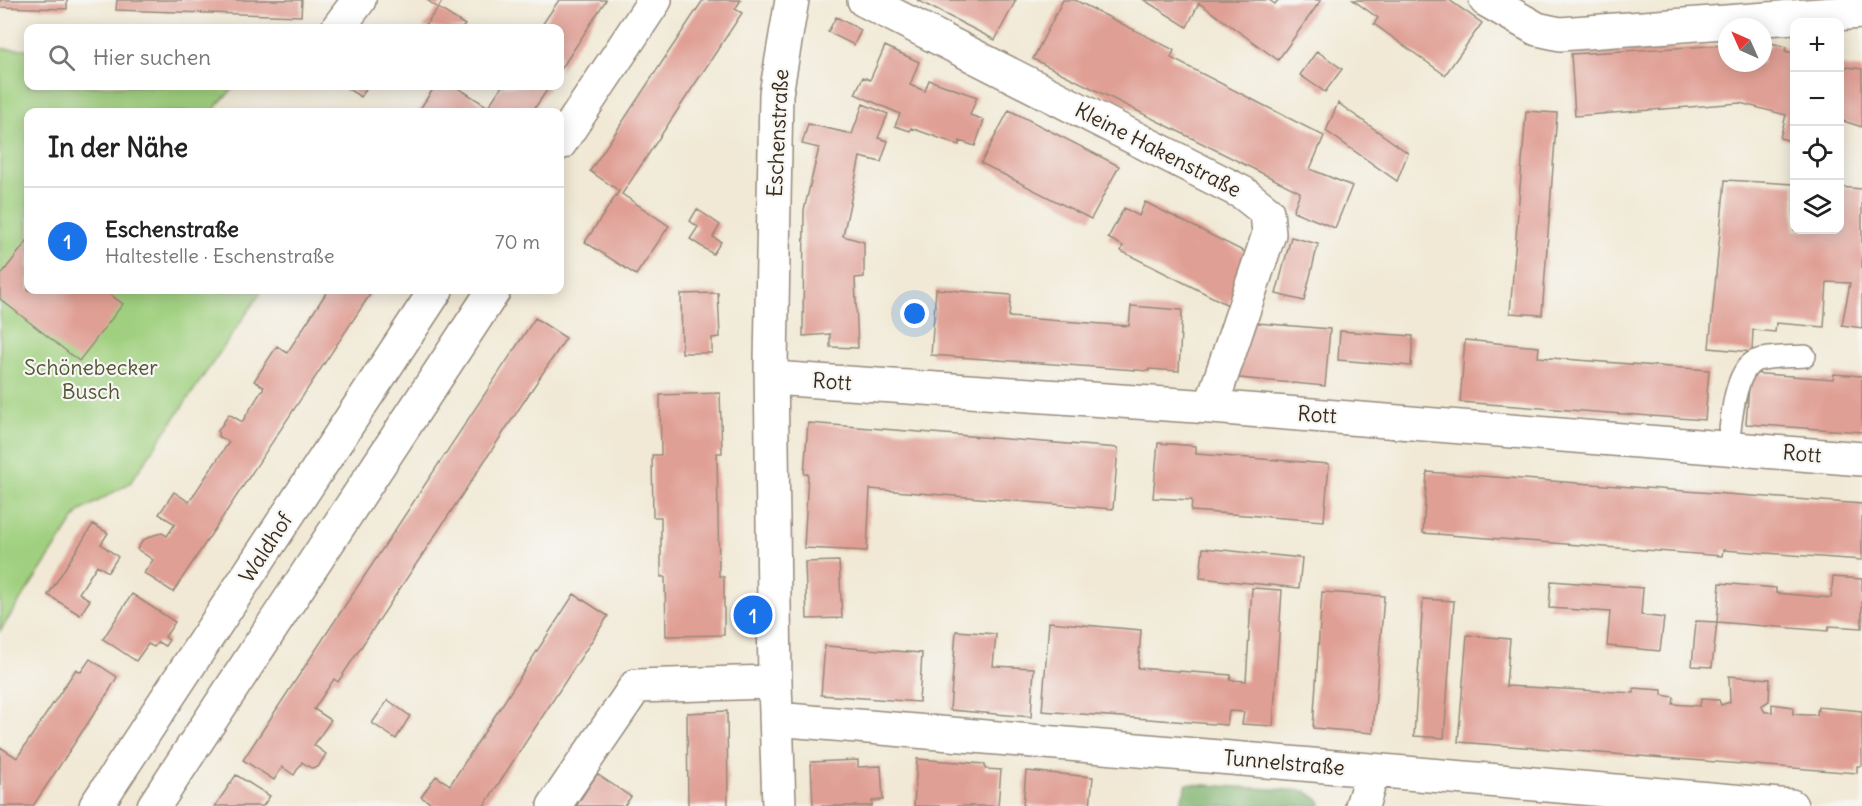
<!DOCTYPE html>
<html lang="de">
<head>
<meta charset="utf-8">
<style>
  :root { --surface:#fff; --page:#f6f6f6; --text:#222; --muted:#767676; --line:#e0e0e0; --accent:#1a73e8 }
  body { margin:0; font-family:Delius,sans-serif; background:var(--page); color:var(--text) }
  .controls { position:absolute; right:18px; top:18px; display:grid; overflow:hidden; border-radius:12px; box-shadow:0 3px 15px #0003 }
  .controls button { width:54px; height:54px; display:grid; place-items:center; padding:0; border:0; border-bottom:2px solid var(--line); background:var(--surface); color:var(--text); font:30px sans-serif }
  .compass { position:absolute; left:1718px; top:18px; width:54px; height:54px; border-radius:50%; background:var(--surface); box-shadow:0 3px 15px #0003; rotate:315deg }
  .you { position:absolute; left:915px; top:314px; width:21px; height:21px; margin:-15px; border:4px solid #fff; border-radius:50%; background:#1a73e8; box-shadow:0 0 0 9px #1a73e833 }
  .badge { display:grid; place-items:center; width:39px; height:39px; border-radius:50%; background:var(--accent); color:#fff; font-size:20px; font-weight:700 }
  .pin { position:absolute; translate:-50% -50%; border:3px solid #fff; box-shadow:0 2px 6px #0006 }
  .list { margin:0; padding:0; list-style:none }
  h2 { display:flex; justify-content:space-between; align-items:center; height:78px; margin:0; padding:0 24px; font-size:26px }
  h2 small { font-size:20px; font-weight:400; color:var(--muted) }
  .list li { display:grid; grid-template-columns:39px 1fr auto; gap:18px; align-items:center; box-sizing:border-box; height:108px; padding:0 24px; border-top:2px solid var(--line) }
  .list b { display:block; font-size:22px; white-space:nowrap }
  .list p { margin:0; font-size:20px; white-space:nowrap; color:var(--muted) }
  .list em { font-size:20px; font-style:normal; color:var(--muted) }
  .icon { flex:none; width:33px; height:33px; fill:none; stroke:currentColor; stroke-width:2; stroke-linecap:round; stroke-linejoin:round }
  .map { position:relative; flex:none; width:1862px; height:806px; overflow:hidden }
  .search { position:absolute; background:var(--surface); box-shadow:0 3px 15px #0003; left:24px; top:24px; width:540px; height:66px; display:flex; align-items:center; gap:15px; box-sizing:border-box; padding:0 21px; border-radius:12px; color:var(--muted); font-size:22px }
  .panel { position:absolute; background:var(--surface); box-shadow:0 3px 15px #0003; left:24px; top:108px; width:540px; height:186px; border-radius:12px }
  .map>svg:first-child { display:block }
  .green { fill:#a0d07f; stroke:#6e7d4e; stroke-width:1.5 }
  .forest { fill:#80b26e; stroke:#5e6e46; stroke-width:1.5 }
  .building { fill:#e09f94 }
  .lines { fill:none; stroke-linecap:round; stroke-linejoin:round }
  .lane-casing { stroke:#968a7a; stroke-width:24 }
  .street-casing { stroke:#968a7a; stroke-width:36 }
  .lane { stroke:#fff; stroke-width:21 }
  .street { stroke:#fff; stroke-width:33 }
  .labels { text-anchor:middle; stroke-width:4.5; stroke-linejoin:round; paint-order:stroke }
  .street-label { font-size:21px; fill:#3b2a1e; stroke:#f6f6f2 }
  .park-label { font-size:21px; fill:#545436; stroke:#f6f6f2 }
</style>
</head>
<body>
<div class="map">
<svg width="1862" height="806" viewBox="0 0 1862 806">
  <rect width="100%" height="100%" fill="#f6f6f2"/>
  <filter id="ink" filterUnits="userSpaceOnUse"><feTurbulence type="fractalNoise" baseFrequency=".0167" numOctaves="2"/><feDisplacementMap in="SourceGraphic" scale="12" xChannelSelector="R" yChannelSelector="G"/><feConvolveMatrix kernelMatrix="1 2 1 2 8 2 1 2 1" color-interpolation-filters="sRGB"/></filter>
  <filter id="wash" filterUnits="userSpaceOnUse"><feTurbulence type="fractalNoise" baseFrequency=".008" numOctaves="4" result="noise"/><feDisplacementMap in="SourceGraphic" scale="24" xChannelSelector="R" yChannelSelector="G"/><feGaussianBlur stdDeviation="1.35" result="paint"/><feColorMatrix in="noise" values="0 0 0 0 0 0 0 0 0 0 0 0 0 0 0 0 0 1.4 0 .05"/><feComposite in="paint" operator="in"/></filter>
  <g filter="url(#wash)">
    <rect width="100%" height="100%" fill="#f1e9d5"/>
    <path class="green" d="M0,49H28V86H236L217,105L214,112H28V290L262,291L130,483L79,512L0,631Z"/>
    <path class="forest" d="M1187,784L1306,791L1320,801L1321,806H1179Z"/>
    <g id="blocks">
      <path class="building" d="M0,0H67V9L0,7Z
        M117,0H302L301,16L116,10Z
        M427,0H443L438,8L465,25L462,28H423L438,8Z
        M559,0H606L560,71V28H540Z
        M703,0H741L735,9L742,13L622,194L669,226L636,275L585,242L619,191L590,171Z
        M917,0H1016L995,40Z
        M1063,0H1075L1174,50L1171,58L1324,136L1310,169L1352,186L1335,228L1293,211L1300,192L1033,59Z
        M1144,0H1269L1275,4L1278,0H1321L1278,60L1199,3L1187,27Z
        M1353,0H1449L1482,23L1445,75L1374,24L1378,18Z
        M836,17L861,30L854,45L828,32Z
        M1771,43L1786,47L1785,51L1794,53V142L1780,138L1786,115L1740,103L1575,116L1571,54L1727,45V63H1763V46L1770,47Z
        M885,46L919,62L910,85L925,91L929,80L977,97L970,115L984,120L975,146L960,141L959,145L911,128L910,131L895,126L900,114L855,94L863,77L870,80Z
        M1317,51L1342,69L1325,92L1300,75Z
        M1840,66L1862,69V127L1840,120Z
        M343,86H368L361,97Z
        M435,86H455L488,107L502,86H550L532,112H500L493,108L490,112H418Z
        M1338,103L1408,153L1397,181L1326,131Z
        M863,104L888,114L878,138L888,141L881,162L860,157L843,236L864,242V277L855,278L858,348L830,347V334L803,336L804,210L819,148L802,144L808,124L852,134Z
        M1009,110L1119,166L1091,219L981,163Z
        M1526,111L1557,113L1542,315L1510,313Z
        M1725,180L1794,184V230H1840V187L1862,189V328L1842,325L1850,283L1827,282L1824,327L1776,323L1775,332L1753,330L1752,352L1709,348Z
        M1145,202L1253,256L1228,305L1121,251L1123,246L1108,238L1124,208L1139,216Z
        M697,209L720,225L713,237L721,242L713,254L690,239L698,227L690,221Z
        M1291,237L1318,244L1304,301L1276,294Z
        M28,240V290H104L123,304L79,361L0,299V276Z
        M936,289L1011,295L1009,317L1129,326L1131,306L1182,310L1179,371L1149,369V371L931,355Z
        M328,290H373L173,592L144,573L153,560L137,549L143,540L154,535L162,533L167,536L175,524L159,514L174,492L189,502L229,442L218,436V431L229,414L242,422L264,387L254,381L277,346L287,353Z
        M718,293L720,337L712,338V353H682L681,294Z
        M535,318L566,338L338,682L334,679L314,709L331,720L314,745L326,754L318,767L311,768L302,762L294,775L282,767L274,780L243,760Z
        M1244,322L1330,329L1325,386L1239,378Z
        M1340,331L1413,336L1411,366L1338,360Z
        M1465,340L1539,347L1538,357L1709,370L1705,420L1460,402Z
        M1750,373L1833,379L1834,374L1862,376V432L1746,424Z
        M720,393L722,453H717L719,576L724,577V635L666,636L665,577H661V517H653L652,455H661L660,395Z
        M808,423L1118,448L1113,509L870,489L867,551L804,548L808,474H804Z
        M1158,443L1196,446V454L1329,464L1324,521L1191,511L1192,500L1153,498Z
        M1427,472L1862,504V560L1723,550L1722,556L1423,533Z
        M93,524L108,533L101,544L118,557L108,572L97,565L79,593L90,600L80,615L48,595Z
        M1203,548L1302,558L1299,588L1200,578Z
        M839,561L842,618L807,619L805,562Z
        M1833,577L1862,579V628L1829,626L1828,631L1717,622L1720,583L1776,588V593L1831,598Z
        M1551,581L1643,588L1641,615L1664,618L1660,651L1607,646L1610,612L1549,608Z
        M1252,588L1282,590L1273,726L1242,724L1244,712L1229,711L1227,725L1042,711L1049,622L1141,630L1138,668L1231,675L1230,680L1246,681Z
        M1322,592L1384,596L1373,733L1313,728Z
        M132,594L175,622L165,637L169,640L165,646L158,642L154,647L148,644L136,661L103,639Z
        M574,594L608,616L484,806H429L431,803L421,797L436,776L450,785Z
        M1423,599L1454,601L1444,738L1414,736Z
        M1696,621L1717,622L1712,667L1692,666Z
        M956,631L996,634L993,666L1034,668L1031,717L950,710Z
        M1467,635L1510,639L1506,686L1634,693V688L1662,690V695L1674,697L1673,704L1700,706L1701,699L1719,700L1721,705L1730,702L1729,676L1770,679L1769,701L1761,706L1765,712H1772V704L1793,707V714L1805,715H1817L1818,707L1862,711V766H1857V773L1458,742Z
        M825,646L922,653L919,702L821,695Z
        M90,659L117,677L109,691L33,806H0V747L17,758L76,669L81,672Z
        M388,700L410,716L396,739L372,723Z
        M727,711L728,806H688L687,713Z
        M917,759L985,764V769L1001,770L998,806H914Z
        M858,760V767L881,766L883,800L872,801V806H813L811,762Z
        M1026,771L1093,777L1090,806H1023Z
        M597,774L631,797L624,806H576Z
        M236,775L270,796L263,806H215Z"/>
    </g>
  </g>
  <g filter="url(#ink)">
    <use href="#blocks" fill-opacity="0" stroke="#968a7a" stroke-width="1.5"/>
    <g class="lines">
      <defs>
        <path id="lane" d="M1728,448C1731,426 1733,367 1758,360C1772,356 1790,357 1805,356"/>
        <path id="street" d="M864,0L1243,193L1267,212L1269,234L1211,407
          M1486,0L1537,29L1560,34L1862,12
          M338,28L359,0
          M560,143L655,0
          M772,378L1211,407L1862,459
          M776,719L1791,806
          M96,806L436,290
          M154,806L494,290
          M554,806L636,686L775,682
          M779,806L775,682L771,364L776,94L792,0
          M1362,806L1373,771"/>
      </defs>
      <use href="#lane" class="lane-casing"/>
      <use href="#street" class="street-casing"/>
      <use href="#lane" class="lane"/>
      <use href="#street" class="street"/>
    </g>
  </g>
  <g class="labels">
    <g class="street-label">
      <text transform="translate(778 133) rotate(-87)" y="7">Eschenstraße</text>
      <text transform="translate(1158 150) rotate(27)" y="7">Kleine Hakenstraße</text>
      <text transform="translate(832 382) rotate(4)" y="7">Rott</text>
      <text transform="translate(1317 415) rotate(4)" y="7">Rott</text>
      <text transform="translate(1802 454) rotate(5)" y="7">Rott</text>
      <text transform="translate(266 548) rotate(-57)" y="7">Waldhof</text>
      <text transform="translate(1284 763) rotate(5)" y="7">Tunnelstraße</text>
    </g>
    <g class="park-label">
      <text x="91" y="375">Schönebecker<tspan x="91" dy="24">Busch</tspan></text>
    </g>
  </g>
</svg>
<div class="controls">
<button>+</button>
<button>−</button>
<button><svg class="icon" aria-label="locate" viewBox="0 0 24 24"><circle cx="12" cy="12" r="6"/><path d="M12 2v4M12 18v4M2 12h4M18 12h4"/></svg></button>
<button><svg class="icon" aria-label="layers" viewBox="0 0 24 24"><path d="M12 4l9 5-9 5-9-5zM3 14l9 5 9-5"/></svg></button>
</div>
<svg class="compass" viewBox="-18 -18 36 36"><path d="M0-13l5 13h-10z" fill="#e53935"/><path d="M0 13l5-13h-10z" fill="#767676"/></svg>
<div class="you"></div>
<div class="pin badge" style="left:753px;top:615px">1</div>
<div class="search"><svg class="icon" aria-label="search" viewBox="0 0 24 24"><circle cx="10" cy="10" r="6"/><path d="M15 15l6 6"/></svg>Hier suchen</div>
<section class="panel">
<h2>In der Nähe<small></small></h2>
<ul class="list">
<li><span class="badge">1</span><div><b>Eschenstraße</b><p>Haltestelle · Eschenstraße</p></div><em>70 m</em></li>
</ul>
</section>
</div>
</body>
</html>
